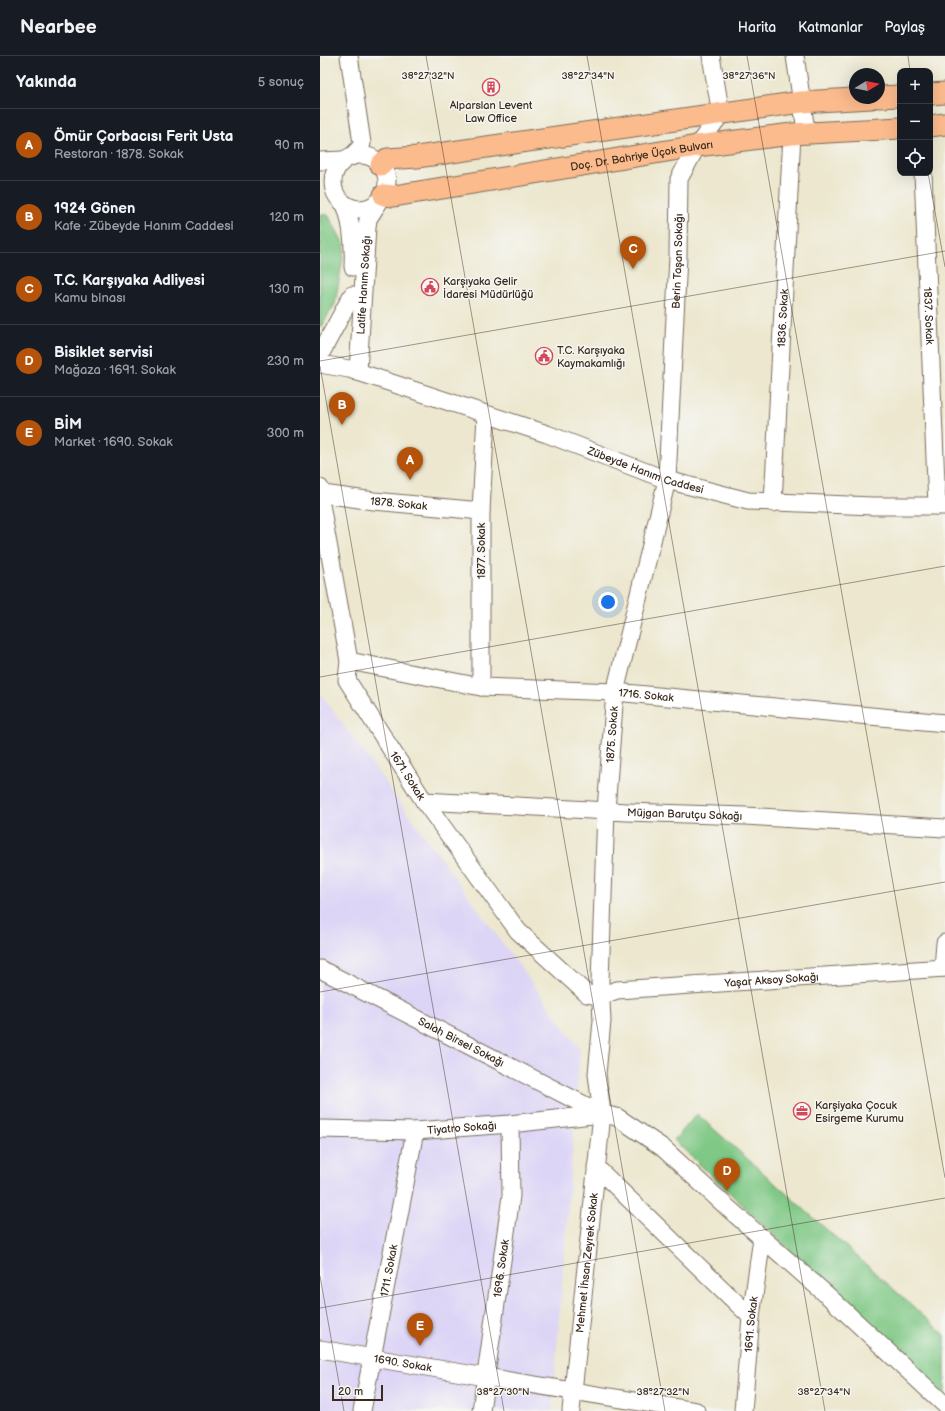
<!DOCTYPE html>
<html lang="tr">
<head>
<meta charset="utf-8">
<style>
  :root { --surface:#171b24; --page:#20242c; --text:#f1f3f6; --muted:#9ea1a6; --line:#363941; --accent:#b45309 }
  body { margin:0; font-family:"Balsamiq Sans",sans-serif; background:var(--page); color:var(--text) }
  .controls { position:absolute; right:12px; top:12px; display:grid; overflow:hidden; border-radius:8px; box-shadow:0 4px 16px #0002 }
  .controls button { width:36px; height:36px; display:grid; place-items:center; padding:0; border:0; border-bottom:1px solid var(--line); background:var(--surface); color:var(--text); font:20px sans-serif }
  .compass { position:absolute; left:529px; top:12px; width:36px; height:36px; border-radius:50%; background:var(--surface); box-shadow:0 4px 16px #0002; rotate:80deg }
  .scale { position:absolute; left:12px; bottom:10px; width:51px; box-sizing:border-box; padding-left:4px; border:2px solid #3b2a1e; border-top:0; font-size:11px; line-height:14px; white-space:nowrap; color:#3b2a1e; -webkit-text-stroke:3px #f6f6f2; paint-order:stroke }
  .you { position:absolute; left:288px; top:546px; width:14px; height:14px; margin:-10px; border:3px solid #fff; border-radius:50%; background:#1a73e8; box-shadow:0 0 0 6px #1a73e833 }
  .badge { display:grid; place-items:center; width:26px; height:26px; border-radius:50%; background:var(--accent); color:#fff; font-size:13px; font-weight:700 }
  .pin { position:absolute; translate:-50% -33px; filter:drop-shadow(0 1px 2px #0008) }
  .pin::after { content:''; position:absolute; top:21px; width:14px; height:12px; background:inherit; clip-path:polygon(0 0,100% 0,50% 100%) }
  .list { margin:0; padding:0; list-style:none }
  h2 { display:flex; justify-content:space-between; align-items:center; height:52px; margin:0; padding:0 16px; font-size:17px }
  h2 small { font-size:13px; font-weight:400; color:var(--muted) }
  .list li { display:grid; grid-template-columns:26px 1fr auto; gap:12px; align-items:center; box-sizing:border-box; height:72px; padding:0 16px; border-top:1px solid var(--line) }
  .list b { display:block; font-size:15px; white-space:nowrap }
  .list p { margin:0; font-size:13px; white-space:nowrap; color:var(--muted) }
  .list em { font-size:13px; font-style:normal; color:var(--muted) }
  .icon { flex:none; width:22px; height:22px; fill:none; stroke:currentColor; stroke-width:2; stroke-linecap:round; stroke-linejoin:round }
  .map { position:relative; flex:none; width:625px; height:1355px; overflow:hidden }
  header { display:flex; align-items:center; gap:24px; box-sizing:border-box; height:56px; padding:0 20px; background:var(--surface); border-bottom:1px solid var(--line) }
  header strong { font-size:19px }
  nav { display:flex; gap:22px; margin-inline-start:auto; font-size:14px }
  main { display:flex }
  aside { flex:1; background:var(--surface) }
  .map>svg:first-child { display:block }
  .built { fill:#ddd5f6 }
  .green { fill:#7fc885; stroke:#5d7952 }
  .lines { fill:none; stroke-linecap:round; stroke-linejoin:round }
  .minor-casing { stroke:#796c5c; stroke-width:19 }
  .major-casing { stroke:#796c5c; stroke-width:23 }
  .minor { stroke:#fff; stroke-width:17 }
  .major { stroke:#fbbb8c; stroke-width:21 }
  .ticks { fill:none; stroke:#3b2a1e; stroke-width:1; stroke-opacity:0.45 }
  .labels { text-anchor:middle; stroke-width:3; stroke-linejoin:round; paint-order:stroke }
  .poi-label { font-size:11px; fill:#3b2a1e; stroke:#f6f6f2; text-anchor:start }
  .street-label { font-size:11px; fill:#3b2a1e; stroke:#f6f6f2 }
  .ticks-label { font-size:10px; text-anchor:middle; fill:#3b2a1e; stroke:#f6f6f2; stroke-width:3; stroke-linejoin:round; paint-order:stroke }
</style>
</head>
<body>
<header>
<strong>Nearbee</strong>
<nav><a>Harita</a><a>Katmanlar</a><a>Paylaş</a></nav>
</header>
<main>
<aside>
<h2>Yakında<small>5 sonuç</small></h2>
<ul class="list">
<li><span class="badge">A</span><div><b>Ömür Çorbacısı Ferit Usta</b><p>Restoran · 1878. Sokak</p></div><em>90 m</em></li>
<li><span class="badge">B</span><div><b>1924 Gönen</b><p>Kafe · Zübeyde Hanım Caddesi</p></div><em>120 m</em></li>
<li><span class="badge">C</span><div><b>T.C. Karşıyaka Adliyesi</b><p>Kamu binası</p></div><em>130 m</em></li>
<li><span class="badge">D</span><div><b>Bisiklet servisi</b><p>Mağaza · 1691. Sokak</p></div><em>230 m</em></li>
<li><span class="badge">E</span><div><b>BİM</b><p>Market · 1690. Sokak</p></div><em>300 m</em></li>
</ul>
</aside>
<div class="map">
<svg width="625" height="1355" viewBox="0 0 625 1355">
  <rect width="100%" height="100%" fill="#f6f6f2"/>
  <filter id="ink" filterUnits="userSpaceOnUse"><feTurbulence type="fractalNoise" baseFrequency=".025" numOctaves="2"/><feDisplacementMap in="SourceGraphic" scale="8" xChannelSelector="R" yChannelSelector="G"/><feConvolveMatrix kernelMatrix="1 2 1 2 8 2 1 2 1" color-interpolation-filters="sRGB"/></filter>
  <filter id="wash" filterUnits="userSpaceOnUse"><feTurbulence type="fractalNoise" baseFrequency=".012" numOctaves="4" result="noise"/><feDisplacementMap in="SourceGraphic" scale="16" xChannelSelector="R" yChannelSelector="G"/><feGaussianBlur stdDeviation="0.9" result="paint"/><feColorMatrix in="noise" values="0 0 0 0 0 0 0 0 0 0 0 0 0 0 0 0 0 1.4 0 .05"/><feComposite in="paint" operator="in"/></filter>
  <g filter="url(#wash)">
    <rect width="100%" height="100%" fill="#ece7ce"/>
    <path class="built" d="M0,637L260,993L232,1355H0Z"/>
    <path class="green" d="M0,158L8,159L25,190L15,248L0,272Z
      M377,1058L625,1279V1341L354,1084Z"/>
  </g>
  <g filter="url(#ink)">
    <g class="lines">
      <defs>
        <g id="minor">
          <path d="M29,0L42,87L41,91L31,101"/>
          <path d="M475,0L485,68L488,72L493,76"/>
          <circle cx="40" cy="126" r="27"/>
          <path d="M0,105L24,104"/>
          <path id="s1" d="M603,117L617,450"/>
          <path d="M25,148C33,169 34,189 33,211"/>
          <path d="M0,299L32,239"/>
          <path id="s2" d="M0,308L29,313L227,378L347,424L428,445L553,450H625"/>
          <path id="s3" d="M38,316L47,171L48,163L59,146"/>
          <path id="s4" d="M0,432L3,438L54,445L161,455"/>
          <path id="s5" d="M0,443L29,605L27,624L104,745L198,875L267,938L280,940L297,934L625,912"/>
          <path id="s6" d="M453,447L472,78"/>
          <path id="s7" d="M29,605L161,631L295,636L625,667"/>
          <path d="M161,631V455L166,359"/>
          <path id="s8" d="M104,745L307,756L425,760L625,772"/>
          <path d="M623,912L625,887"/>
          <path id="s9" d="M0,913L282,1058L297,1061L343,1092L408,1152L507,1239L625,1349"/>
          <path id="s10" d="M0,1073L95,1075L190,1068L282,1058"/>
          <path d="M276,1111L431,1261"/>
          <path id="s11" d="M0,1293L166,1321L376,1355"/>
          <path id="s12" d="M42,1355L95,1075"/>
          <path id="s13" d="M161,1355L191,1140L190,1068"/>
          <path id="s14" d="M251,1355L282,1058L277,1018L282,965L280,925L286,754L295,636L347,424L358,200L359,123L377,90L401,58L391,0"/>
          <path id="s15" d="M423,1355L431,1261L442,1182"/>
        </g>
        <g id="major">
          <path d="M610,38L625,37"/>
          <path d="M559,41L580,40"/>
          <path d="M610,70L625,68"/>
          <path d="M61,109L67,103L97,101L481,46L551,42"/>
          <path id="s16" d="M64,139L74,140L377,90L472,78L580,72"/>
        </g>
      </defs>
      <use href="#minor" class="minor-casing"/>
      <use href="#major" class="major-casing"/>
      <use href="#minor" class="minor"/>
      <use href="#major" class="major"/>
    </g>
  </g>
  <path class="ticks" d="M106,0L345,1355M267,0L505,1355M427,0L625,1122M588,0L590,15M608,117L625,211M0,305L625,195M0,310L184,1355M0,621L625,510M0,936L625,826M0,1220L24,1355M0,1252L625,1142"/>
  <defs>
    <symbol id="building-ring" viewBox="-11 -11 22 22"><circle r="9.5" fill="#f6f6f2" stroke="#d1495b" stroke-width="1.5"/><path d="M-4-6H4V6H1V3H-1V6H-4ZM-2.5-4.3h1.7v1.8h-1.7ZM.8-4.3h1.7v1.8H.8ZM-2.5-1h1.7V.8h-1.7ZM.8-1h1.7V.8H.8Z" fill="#d1495b"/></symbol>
    <symbol id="civic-ring" viewBox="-11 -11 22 22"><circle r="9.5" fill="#f6f6f2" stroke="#d1495b" stroke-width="1.5"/><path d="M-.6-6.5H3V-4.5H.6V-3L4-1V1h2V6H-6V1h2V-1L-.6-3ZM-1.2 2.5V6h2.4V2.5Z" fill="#d1495b"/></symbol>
    <symbol id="office-ring" viewBox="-11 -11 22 22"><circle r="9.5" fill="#f6f6f2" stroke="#d1495b" stroke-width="1.5"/><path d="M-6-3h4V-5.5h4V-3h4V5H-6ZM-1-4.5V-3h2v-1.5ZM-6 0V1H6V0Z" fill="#d1495b"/></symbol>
  </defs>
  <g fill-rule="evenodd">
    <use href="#building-ring" x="161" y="21" width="20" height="20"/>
    <use href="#civic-ring" x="100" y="221" width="20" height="20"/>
    <use href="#civic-ring" x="214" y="290" width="20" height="20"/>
    <use href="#office-ring" x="472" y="1045" width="20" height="20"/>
  </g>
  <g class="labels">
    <g class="poi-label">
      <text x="171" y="53" text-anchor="middle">Alparslan Levent<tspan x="171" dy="13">Law Office</tspan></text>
      <text x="123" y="229">Karşıyaka Gelir<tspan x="123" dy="13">İdaresi Müdürlüğü</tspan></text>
      <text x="237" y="298">T.C. Karşıyaka<tspan x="237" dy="13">Kaymakamlığı</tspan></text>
      <text x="495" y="1053">Karşiyaka Çocuk<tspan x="495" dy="13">Esirgeme Kurumu</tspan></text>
    </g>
    <g class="street-label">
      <text dy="4" stroke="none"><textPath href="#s16" startOffset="261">Doç. Dr. Bahriye Üçok Bulvarı</textPath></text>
      <text dy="4" stroke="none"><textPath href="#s14" startOffset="1159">Berin Taşan Sokağı</textPath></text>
      <text dy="4" stroke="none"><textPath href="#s3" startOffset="87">Latife Hanım Sokağı</textPath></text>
      <text dy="4" stroke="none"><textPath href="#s1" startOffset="143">1837. Sokak</textPath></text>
      <text dy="4" stroke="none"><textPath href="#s6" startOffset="185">1836. Sokak</textPath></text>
      <text dy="4" stroke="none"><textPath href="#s2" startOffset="343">Zübeyde Hanım Caddesi</textPath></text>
      <text dy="4" stroke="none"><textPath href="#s4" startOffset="83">1878. Sokak</textPath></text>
      <text transform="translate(161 495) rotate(-90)" y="4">1877. Sokak</text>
      <text dy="4" stroke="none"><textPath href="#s7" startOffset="300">1716. Sokak</textPath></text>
      <text dy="4" stroke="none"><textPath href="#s14" startOffset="679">1875. Sokak</textPath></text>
      <text dy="4" stroke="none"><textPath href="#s5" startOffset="297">1671. Sokak</textPath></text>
      <text dy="4" stroke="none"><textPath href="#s8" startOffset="261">Müjgan Barutçu Sokağı</textPath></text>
      <text dy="4" stroke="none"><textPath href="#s5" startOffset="767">Yaşar Aksoy Sokağı</textPath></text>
      <text dy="4" stroke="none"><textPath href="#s9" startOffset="159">Salah Birsel Sokağı</textPath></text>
      <text dy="4" stroke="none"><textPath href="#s10" startOffset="142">Tiyatro Sokağı</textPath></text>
      <text dy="4" stroke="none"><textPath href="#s14" startOffset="149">Mehmet İhsan Zeyrek Sokak</textPath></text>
      <text dy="4" stroke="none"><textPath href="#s13" startOffset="144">1696. Sokak</textPath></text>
      <text dy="4" stroke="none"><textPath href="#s12" startOffset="143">1711. Sokak</textPath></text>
      <text dy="4" stroke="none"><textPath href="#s15" startOffset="87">1691. Sokak</textPath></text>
      <text dy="4" stroke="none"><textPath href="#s11" startOffset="84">1690. Sokak</textPath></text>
    </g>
  </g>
  <g class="ticks-label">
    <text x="429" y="23">38°27'36"N</text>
    <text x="108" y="23">38°27'32"N</text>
    <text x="268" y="23">38°27'34"N</text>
    <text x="183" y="1339">38°27'30"N</text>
    <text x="343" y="1339">38°27'32"N</text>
    <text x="504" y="1339">38°27'34"N</text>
  </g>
</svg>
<div class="controls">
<button>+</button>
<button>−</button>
<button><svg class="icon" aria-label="locate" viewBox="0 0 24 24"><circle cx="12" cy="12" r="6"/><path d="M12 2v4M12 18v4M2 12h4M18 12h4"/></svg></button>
</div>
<svg class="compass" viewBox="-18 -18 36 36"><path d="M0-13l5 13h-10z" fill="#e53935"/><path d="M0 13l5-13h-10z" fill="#9ea1a6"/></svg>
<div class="scale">20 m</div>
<div class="you"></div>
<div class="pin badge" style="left:90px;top:424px">A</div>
<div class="pin badge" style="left:22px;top:369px">B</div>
<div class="pin badge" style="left:313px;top:213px">C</div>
<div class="pin badge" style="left:407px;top:1135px">D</div>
<div class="pin badge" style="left:100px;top:1290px">E</div>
</div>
</main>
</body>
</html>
